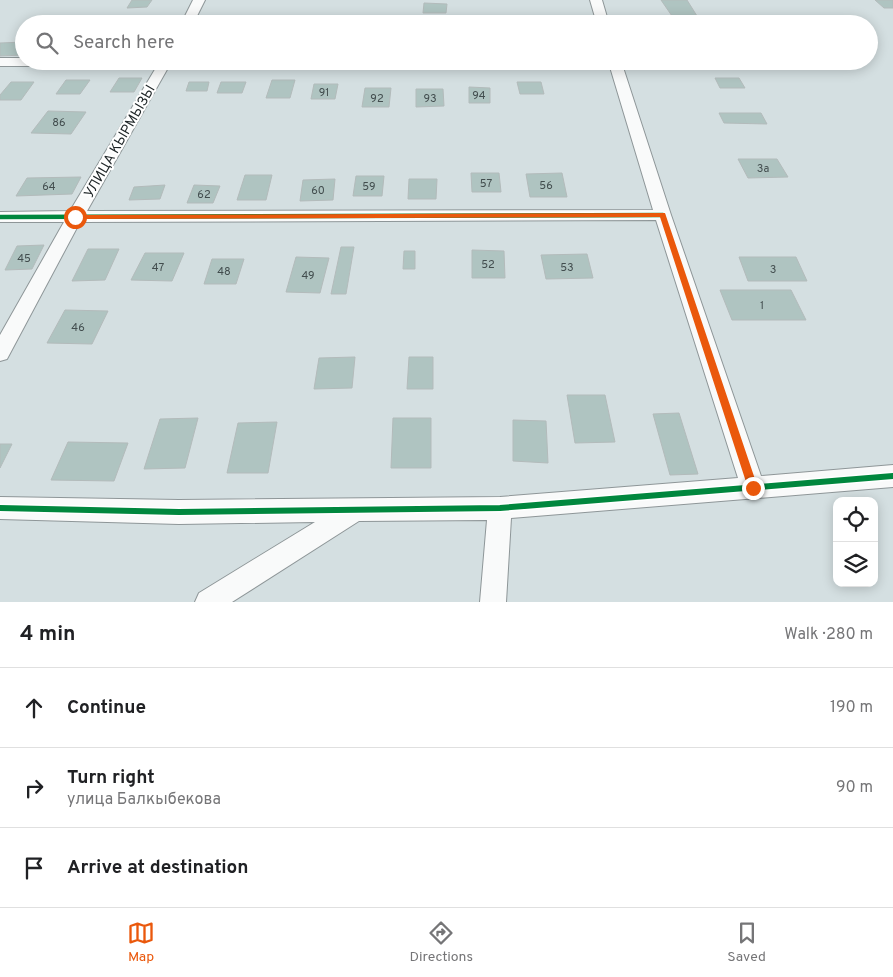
<!DOCTYPE html>
<html lang="en">
<head>
<meta charset="utf-8">
<style>
  :root { --surface:#fff; --page:#f2f2f2; --text:#202124; --muted:#757577; --line:#e0e0e0; --accent:#ea580c }
  body { margin:0; font-family:Overpass,sans-serif; background:var(--page); color:var(--text) }
  .controls { position:absolute; right:15px; bottom:15px; display:grid; overflow:hidden; border-radius:10px; box-shadow:0 2px 12px #0003 }
  .controls button { width:45px; height:45px; display:grid; place-items:center; padding:0; border:0; border-bottom:1px solid var(--line); background:var(--surface); color:var(--text); font:25px sans-serif }
  .stop { position:absolute; width:15px; height:15px; margin:-11px; border:4px solid #ea580c; border-radius:50%; background:#fff }
  .stop.end { background:#ea580c; border-color:#fff; box-shadow:0 1px 5px #0008 }
  .list { margin:0; padding:0; list-style:none }
  h2 { display:flex; justify-content:space-between; align-items:center; height:65px; margin:0; padding:0 20px; font-size:21px }
  h2 small { font-size:16px; font-weight:400; color:var(--muted) }
  .list li { display:grid; grid-template-columns:32px 1fr auto; gap:15px; align-items:center; box-sizing:border-box; height:80px; padding:0 20px; border-top:1px solid var(--line) }
  .list b { display:block; font-size:19px; white-space:nowrap }
  .list p { margin:0; font-size:16px; white-space:nowrap; color:var(--muted) }
  .list em { font-size:16px; font-style:normal; color:var(--muted) }
  .icon { flex:none; width:28px; height:28px; fill:none; stroke:currentColor; stroke-width:2; stroke-linecap:round; stroke-linejoin:round }
  .map { position:relative; flex:none; width:893px; height:602px; overflow:hidden }
  .search { position:absolute; background:var(--surface); box-shadow:0 2px 12px #0003; left:15px; right:15px; top:15px; height:55px; display:flex; align-items:center; gap:12px; box-sizing:border-box; padding:0 18px; border-radius:28px; color:var(--muted); font-size:19px }
  .sheet { height:305px; background:var(--surface) }
  nav { display:flex; justify-content:space-around; align-items:center; box-sizing:border-box; height:70px; border-top:1px solid var(--line); background:var(--surface); font-size:14px; color:var(--muted) }
  nav a { display:grid; justify-items:center; gap:2px }
  nav .on { color:var(--accent) }
  .map>svg:first-child { display:block }
  .building { fill:#afc4c1; stroke:#b3bbbb }
  .lines { fill:none; stroke-linecap:round; stroke-linejoin:round }
  .street-casing { stroke:#8e9698; stroke-width:2 }
  .street { fill:#f9fafa; fill-rule:evenodd }
  .cycleway-far1-casing { stroke:#fff; stroke-width:7 }
  .cycleway-casing { stroke:#fff; stroke-width:9 }
  .cycleway-far1 { stroke:#00873e; stroke-width:4.5 }
  .cycleway { stroke:#00873e; stroke-width:6 }
  .route { fill:#ea580c }
  .labels { text-anchor:middle; stroke-width:4; stroke-linejoin:round; paint-order:stroke }
  .number-label { font-size:11px; fill:#424d4e }
  .street-label { font-size:14px; fill:#1e2527; stroke:#fff }
</style>
</head>
<body>
<div class="map">
<svg width="893" height="602" viewBox="0 0 893 602">
  <rect width="100%" height="100%" fill="#d4dfe1"/>
  <path class="building" d="M132,0H152L147,7L127,8Z
    M661,0H687L697,16H672Z
    M875,0H893V8H884Z
    M424,3L447,4L446,13H423Z
    M67,16H93L87,24H60Z
    M24,42V55L0,56V43Z
    M648,61H680L682,65L651,66Z
    M119,78H142L134,92H110Z
    M715,78H739L745,88H720Z
    M66,80H90L80,94H56Z
    M272,80H295L290,98H266Z
    M11,82H34L21,100H0V95Z
    M189,82H209L207,91H186Z
    M221,82H246L242,93H217Z
    M517,82H541L544,94H520Z
    M314,84H338L335,99H311Z
    M469,87L490,88V103H469Z
    M365,88H391L389,107H362Z
    M416,89H443L444,106L416,107Z
    M48,111L86,112L71,134L31,133Z
    M719,113H761L767,124L724,123Z
    M738,159H777L788,177L748,178Z
    M471,173H499L501,192H472Z
    M562,173L567,197H530L526,174Z
    M245,175H272L266,200H237Z
    M356,176H384L382,196H353Z
    M81,177L72,194L16,196L27,178Z
    M335,179L333,200L300,201L303,180Z
    M409,179H437L436,199H408Z
    M165,185L160,199L129,200L134,187Z
    M194,185L220,186L213,203H187Z
    M44,245L32,269L5,270L17,246Z
    M341,247H354L346,294H331Z
    M88,249H119L105,280L72,281Z
    M472,250L504,251L505,278H472Z
    M404,251H415V269H403Z
    M145,253H184L172,281L131,280Z
    M587,254L593,278L546,279L541,255Z
    M296,257L329,258L320,293L286,292Z
    M739,257H796L807,281H748Z
    M212,259H244L236,284H204Z
    M720,290H791L806,320H732Z
    M65,310L108,311L92,344L47,343Z
    M355,357L352,388L314,389L319,358Z
    M409,357H433V389H407Z
    M567,395H605L615,442L575,443Z
    M679,413L698,474L670,475L653,414Z
    M198,418L185,468L144,469L160,419Z
    M393,418H431V468H391Z
    M513,420L546,421L548,463L513,461Z
    M277,422L268,473H227L238,423Z
    M68,442L128,443L114,481L51,480Z
    M0,444H12L0,468Z"/>
  <g class="lines">
    <defs>
      <path id="street" d="M193,0H205L193,24H181Z
        M590,0H602L609,24H597Z
        M0,58H24V61H621L671,215L761,476L893,465V487L511,518L506,602H480L487,520L359,521L232,602H195L199,593L315,522L179,524L0,519V497L179,500L500,497L738,478L656,220L80,222L7,359L0,361V335L64,222H0V212L70,211L157,66H0ZM169,66L610,67L653,210L87,211Z"/>
    </defs>
    <use href="#street" class="street-casing"/>
    <use href="#street" class="street"/>
    <defs>
      <path id="cycleway-far1" d="M0,217L663,215"/>
      <path id="cycleway" d="M0,508L179,512L500,508L893,476"/>
    </defs>
    <use href="#cycleway-far1" class="cycleway-far1-casing"/>
    <use href="#cycleway" class="cycleway-casing"/>
    <use href="#cycleway-far1" class="cycleway-far1"/>
    <use href="#cycleway" class="cycleway"/>
  </g>
  <path class="route" d="M665,213L758,488L753,493L748,488L660,217L75,219L71,217L75,215Z"/>
  <g class="labels">
    <g class="number-label">
      <text x="324" y="96">91</text>
      <text x="479" y="99">94</text>
      <text x="377" y="102">92</text>
      <text x="430" y="102">93</text>
      <text x="59" y="126">86</text>
      <text x="763" y="172">3а</text>
      <text x="486" y="187">57</text>
      <text x="546" y="189">56</text>
      <text x="49" y="190">64</text>
      <text x="369" y="190">59</text>
      <text x="318" y="194">60</text>
      <text x="204" y="198">62</text>
      <text x="24" y="262">45</text>
      <text x="488" y="268">52</text>
      <text x="158" y="271">47</text>
      <text x="567" y="271">53</text>
      <text x="773" y="273">3</text>
      <text x="224" y="275">48</text>
      <text x="308" y="279">49</text>
      <text x="762" y="309">1</text>
      <text x="78" y="331">46</text>
    </g>
    <g class="street-label">
      <text transform="translate(119 141) rotate(-60)" y="5">УЛИЦА КЫРМЫЗЫ</text>
    </g>
  </g>
</svg>
<div class="controls">
<button><svg class="icon" aria-label="locate" viewBox="0 0 24 24"><circle cx="12" cy="12" r="6"/><path d="M12 2v4M12 18v4M2 12h4M18 12h4"/></svg></button>
<button><svg class="icon" aria-label="layers" viewBox="0 0 24 24"><path d="M12 4l9 5-9 5-9-5zM3 14l9 5 9-5"/></svg></button>
</div>
<div class="stop" style="left:75px;top:217px"></div>
<div class="stop end" style="left:753px;top:488px"></div>
<div class="search"><svg class="icon" aria-label="search" viewBox="0 0 24 24"><circle cx="10" cy="10" r="6"/><path d="M15 15l6 6"/></svg>Search here</div>
</div>
<section class="sheet">
<h2>4 min<small>Walk · 280 m</small></h2>
<ul class="list">
<li><svg class="icon" aria-label="ahead" viewBox="0 0 24 24"><path d="M12 20V5M6 11l6-6 6 6"/></svg><div><b>Continue</b></div><em>190 m</em></li>
<li><svg class="icon" aria-label="right" viewBox="0 0 24 24"><path d="M7 20v-9h11M14 6l5 5-5 5"/></svg><div><b>Turn right</b><p>улица Балкыбекова</p></div><em>90 m</em></li>
<li><svg class="icon" aria-label="arrive" viewBox="0 0 24 24"><path d="M6 21V4h12l-3 4 3 4H6"/></svg><div><b>Arrive at destination</b></div></li>
</ul>
</section>
<nav>
<a class="on"><svg class="icon" aria-label="map" viewBox="0 0 24 24"><path d="M3 6l6-2 6 2 6-2v14l-6 2-6-2-6 2zM9 4v14M15 6v14"/></svg>Map</a>
<a><svg class="icon" aria-label="directions" viewBox="0 0 24 24"><path d="M12 3l9 9-9 9-9-9zM9 14v-3h6M13 9l2 2-2 2"/></svg>Directions</a>
<a><svg class="icon" aria-label="saved" viewBox="0 0 24 24"><path d="M7 4h10v16l-5-4-5 4z"/></svg>Saved</a>
</nav>
</body>
</html>
